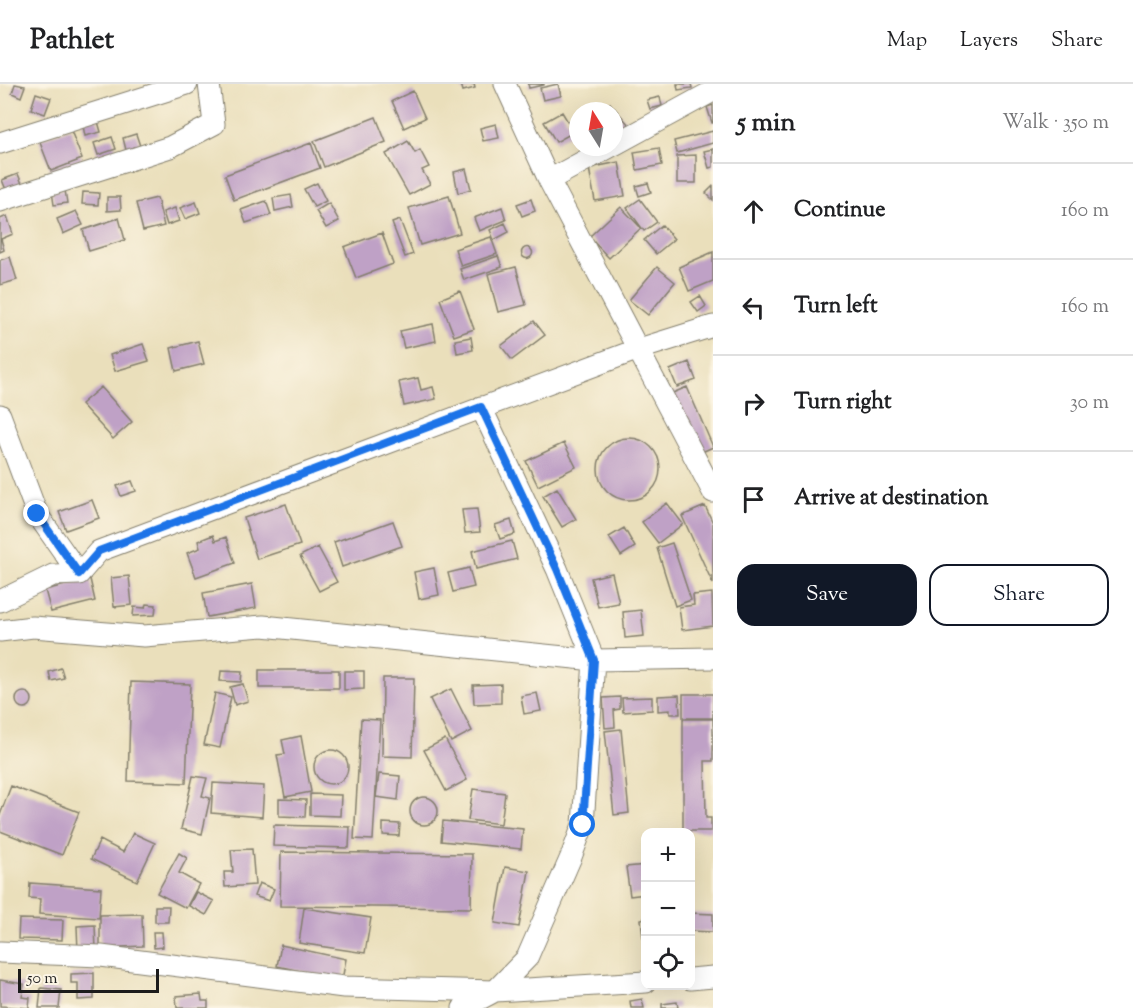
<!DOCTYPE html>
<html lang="en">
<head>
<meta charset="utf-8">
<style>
  :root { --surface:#fff; --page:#f6f6f6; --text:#202124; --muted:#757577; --line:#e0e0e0; --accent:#111827 }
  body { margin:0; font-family:"Sorts Mill Goudy",serif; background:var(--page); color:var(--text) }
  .controls { position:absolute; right:18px; bottom:18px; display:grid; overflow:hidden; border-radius:12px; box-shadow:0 6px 24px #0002 }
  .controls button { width:54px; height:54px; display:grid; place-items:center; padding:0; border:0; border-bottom:2px solid var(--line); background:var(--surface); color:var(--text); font:30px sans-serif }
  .compass { position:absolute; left:569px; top:18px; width:54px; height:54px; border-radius:50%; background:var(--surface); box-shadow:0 6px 24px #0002; rotate:349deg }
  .scale { position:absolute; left:18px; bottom:15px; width:141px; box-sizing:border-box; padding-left:6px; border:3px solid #1c1c1c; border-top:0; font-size:16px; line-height:21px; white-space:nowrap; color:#1c1c1c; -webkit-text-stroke:4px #fcf5e5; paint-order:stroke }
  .stop { position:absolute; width:18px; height:18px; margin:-14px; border:4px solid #1a73e8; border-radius:50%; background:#fff }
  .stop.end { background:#1a73e8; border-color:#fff; box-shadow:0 2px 6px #0008 }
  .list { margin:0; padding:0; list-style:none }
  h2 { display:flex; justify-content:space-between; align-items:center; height:78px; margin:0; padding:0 24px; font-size:26px }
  h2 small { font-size:20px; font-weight:400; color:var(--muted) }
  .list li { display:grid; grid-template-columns:39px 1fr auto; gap:18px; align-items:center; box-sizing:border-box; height:96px; padding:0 24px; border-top:2px solid var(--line) }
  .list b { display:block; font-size:22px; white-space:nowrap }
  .list em { font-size:20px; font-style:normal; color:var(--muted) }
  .actions { display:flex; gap:12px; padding:18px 24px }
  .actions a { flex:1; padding:14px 0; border:2px solid var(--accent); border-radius:18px; text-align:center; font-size:21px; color:var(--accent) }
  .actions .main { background:var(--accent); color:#fff }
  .icon { flex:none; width:33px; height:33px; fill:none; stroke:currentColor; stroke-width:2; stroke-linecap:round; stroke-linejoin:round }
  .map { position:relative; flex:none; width:713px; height:924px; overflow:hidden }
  header { display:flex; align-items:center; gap:36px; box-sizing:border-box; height:84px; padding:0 30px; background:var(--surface); border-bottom:2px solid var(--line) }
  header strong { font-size:28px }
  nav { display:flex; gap:33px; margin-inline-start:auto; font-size:21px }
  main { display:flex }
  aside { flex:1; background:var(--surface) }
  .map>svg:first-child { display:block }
  .building { fill:#bfa1c6 }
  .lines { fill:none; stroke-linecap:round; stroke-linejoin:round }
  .minor-casing { stroke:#837e6c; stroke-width:23 }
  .minor { stroke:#fff; stroke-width:21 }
  .route { stroke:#1a73e8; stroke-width:8 }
</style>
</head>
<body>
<header>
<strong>Pathlet</strong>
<nav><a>Map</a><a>Layers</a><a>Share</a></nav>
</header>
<main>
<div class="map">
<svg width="713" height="924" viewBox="0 0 713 924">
  <rect width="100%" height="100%" fill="#fcf5e5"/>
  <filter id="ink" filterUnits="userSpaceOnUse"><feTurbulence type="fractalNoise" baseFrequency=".0167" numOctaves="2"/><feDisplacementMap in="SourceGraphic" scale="12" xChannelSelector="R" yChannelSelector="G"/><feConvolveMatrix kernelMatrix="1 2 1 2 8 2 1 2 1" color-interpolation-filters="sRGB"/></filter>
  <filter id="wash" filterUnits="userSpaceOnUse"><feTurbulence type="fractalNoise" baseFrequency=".008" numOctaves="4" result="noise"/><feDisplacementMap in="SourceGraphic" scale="24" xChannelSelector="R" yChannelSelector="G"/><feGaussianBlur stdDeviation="1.35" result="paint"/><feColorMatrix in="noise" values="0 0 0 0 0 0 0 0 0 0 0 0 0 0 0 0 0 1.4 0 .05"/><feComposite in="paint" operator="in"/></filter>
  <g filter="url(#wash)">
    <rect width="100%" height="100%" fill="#eadfbb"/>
    <g id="blocks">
      <path class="building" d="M15,0L25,2L21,13L12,9Z
        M461,0H474L475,4L463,7Z
        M528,0H544V1L529,4Z
        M558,0L561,12L543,16L540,4Z
        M677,0H691L692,4L678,6Z
        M413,7L425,34L404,44L392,17Z
        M36,9L51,14L45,30L31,25Z
        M660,13L662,22L650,25L647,16Z
        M610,19L629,41L614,54V27H600Z
        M713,21V39H712L707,23Z
        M562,28L574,48L556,58L544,38Z
        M376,33L386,58L324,83L314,57Z
        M97,34L101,48L85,52L82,37Z
        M496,40L499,54L483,57L480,44Z
        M70,44L82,75L51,87L39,56Z
        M713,47V59L677,69L674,57Z
        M136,50L140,62L126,66L123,54Z
        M112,53L116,65L98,71L94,59Z
        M408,57L415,69L420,66L429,83L422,86L430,100L409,111L386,70Z
        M311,59L320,84L234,116L225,91Z
        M659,64L662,81L637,86L634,68Z
        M713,65V83L709,84L704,67Z
        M696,71V99H677V72Z
        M619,78L625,112L595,117L589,84Z
        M466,85L471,105L458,109L454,88Z
        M18,90L23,102L7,108L2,96Z
        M317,99L326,117L314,123L304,105Z
        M648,99L651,108L639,112L636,102Z
        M713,102V116L706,109Z
        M65,106L67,119L54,121L52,107Z
        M83,108L99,109L98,121L82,120Z
        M291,111L293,123L275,127L273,114Z
        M449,112L460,149L420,161L409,124Z
        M107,113H120L121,126L107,127Z
        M157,114L164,142L143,147L136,119Z
        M531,115L535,127L522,132L517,120Z
        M640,115L657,138L644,147L627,124Z
        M266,117L271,131L246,139L241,126Z
        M196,118L200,129L185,135L180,124Z
        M329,119L339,137L326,144L316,127Z
        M502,123L506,136L479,147L474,134Z
        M621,123L641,144L609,174L589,153Z
        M175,124L179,137L167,141L163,128Z
        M76,127L83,141L63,150L57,135Z
        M7,132L13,150L1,155L4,166L0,168V135Z
        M119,134L125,156L89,167L83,146Z
        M400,136L413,170L405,173L392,139Z
        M505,139L509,148L494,156L490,146Z
        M662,141L674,155L656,170L644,156Z
        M382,149L393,180L356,194L344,163Z
        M491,153L497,170L461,182L455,165Z
        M521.5 169a5.5 5.5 0 1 1 11 0a5.5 5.5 0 1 1-11 0Z
        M713,168V197L689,207L679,183Z
        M498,172L502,183L464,196L460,185Z
        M10,173L17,196L0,201V176Z
        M516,183L526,221L498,228L488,190Z
        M657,183L675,198L648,231L629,216Z
        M460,207L474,245L454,252L440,215Z
        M700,212L706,222L698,228L691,218Z
        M534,237L545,251L512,276L501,262Z
        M433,240L436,257L404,264L400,247Z
        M471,253L473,266L457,269L455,256Z
        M198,257L204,280L176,287L171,264Z
        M143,260L149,277L115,287L110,271Z
        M689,278L696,296L677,303L670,286Z
        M418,294L421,306L433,303L436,315L404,322L399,298Z
        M101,303L132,338L113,355L81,320Z
        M687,303L713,363L695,371L668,311Z
        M598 385a31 31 0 1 1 62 0a31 31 0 1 1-62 0Z
        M564,359L576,383L538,402L526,377Z
        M132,397L136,407L121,412L117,402Z
        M557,404L576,435L562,443L543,412Z
        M92,416L99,434L66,446L59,428Z
        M667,419L683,440L658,459L642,438Z
        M286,420L300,461L257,475L244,434Z
        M705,422L713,439V500L682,432Z
        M477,425L480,448L465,449L462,426Z
        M511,436L515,450L500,455L495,441Z
        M393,437L402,462L342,483L334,458Z
        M624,444L635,463L621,472L609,453Z
        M213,451L215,457L226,453L235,479L196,493L187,469L200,464L198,457Z
        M512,457L517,475L476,485L472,467Z
        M672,459L691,516L675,522L657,464Z
        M318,463L337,498L319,507L300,472Z
        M434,484L439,511L419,515L414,488Z
        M469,484L474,503L453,508L448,489Z
        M612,489L619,519L598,523L591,494Z
        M129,492L132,521L114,523L111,494Z
        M90,495L95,517L51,528L45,506Z
        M252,500L256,524L207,533L203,509Z
        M712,509L713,542L682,546L679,523L694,521L693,511Z
        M146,520L156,521L155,531L133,532L134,523L145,524Z
        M641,526L644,552L625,554L623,528Z
        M61,584L64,594L51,597L49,588Z
        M259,586H339V604H259Z
        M221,587L242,588L241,598L220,597Z
        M344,587H364V605L344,606Z
        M383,594H414L412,673L382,672Z
        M131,598L190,600L186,699L128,697Z
        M243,600L248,617L235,621L230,603Z
        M501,600V619L474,620L473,601Z
        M451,605L472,647L451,658L430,615Z
        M16 616a8 8 0 1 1 16 0a8 8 0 1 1-16 0Z
        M215,609L231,613L220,664L204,661Z
        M537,609L541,627L524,630L521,612Z
        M683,610H713V634H683Z
        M679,611L680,630H670V626L658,627V612Z
        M620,613V625L614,626L615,643L605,644L603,614Z
        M652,613V626L623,628L622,614Z
        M361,635L380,636L373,756L354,755Z
        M683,635H713V677H705L706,734H711V747H683Z
        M621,645L629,729L614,731L605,647Z
        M301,652L311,708L285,713L277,671L285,670L282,656Z
        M445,655L467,696L446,707L424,666Z
        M314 683a17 17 0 1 1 34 0a17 17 0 1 1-34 0Z
        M379,690L400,692L398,716L376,713Z
        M193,692L207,694L202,712L210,714L202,750L181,745Z
        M213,699L264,702L262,733L211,729Z
        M11,702L79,728L62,771L0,747V731Z
        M473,705L505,709L501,740L468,736Z
        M310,710L341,711L340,732L310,731Z
        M410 727a14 14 0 1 1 28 0a14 14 0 1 1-28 0Z
        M279,715L306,716L305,733L279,732Z
        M443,737L523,745L521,765L441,757Z
        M383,739L400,740L399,752L383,751Z
        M274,741L350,743L349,764L273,762Z
        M133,749L155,759L137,797L91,775L100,756L123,768Z
        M252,765L255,801L225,803L224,788H233L231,766Z
        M281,768L472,770L471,824L280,822Z
        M179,769L187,774L179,789L199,800L186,824L157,809Z
        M646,781V810L630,812L626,783Z
        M505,783L529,787L519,843L495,839Z
        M30,799L101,804L99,834L39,830L40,815L29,814Z
        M259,799L274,805L269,817L254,812Z
        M196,808L214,817L206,831L189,822Z
        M155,822H169L168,838H155Z
        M304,824L371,834L365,869L299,859Z
        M690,829L713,830V848L690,847Z
        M142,830L143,862L100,864V831Z
        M646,834V854H643L641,835Z
        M19,835L63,836L62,856L18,855Z
        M95,841L96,867L78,868L77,842Z
        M153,848H162L163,863L154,864Z
        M281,861L346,875L342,896L277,882Z
        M94,889V915L78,916V899H71V890Z
        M0,896L24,900L22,913L30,914L29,924L0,922Z
        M41,904L61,906L59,924H39Z
        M201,910L202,917H208V924H177L176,912Z
        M642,915L644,924H631L630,917Z
        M677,918L678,924H662V920Z"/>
    </g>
  </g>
  <g filter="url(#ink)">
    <use href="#blocks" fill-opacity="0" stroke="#837e6c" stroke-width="1.5"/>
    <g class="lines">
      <defs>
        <path id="minor" d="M505,0L549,96L713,408
          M0,59L187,0
          M614,61L713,7
          M549,96L610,63
          M0,117L170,63L214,40L209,0
          M0,331L37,430L79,490
          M0,517L53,491L79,490L99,467L636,266L713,242
          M0,547L33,543L144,552L263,542L594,576L713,574
          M0,868L101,872L344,903L495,907L646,898
          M690,895L713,893
          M463,924L495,907L527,874L571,773L583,741L594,576L557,485L481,323"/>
      </defs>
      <use href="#minor" class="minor-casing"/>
      <use href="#minor" class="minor"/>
    </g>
  </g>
  <g class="lines" filter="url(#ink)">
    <path class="route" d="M37,430L79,490L99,467L481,323L557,485L594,576L583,741"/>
  </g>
</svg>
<div class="controls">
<button>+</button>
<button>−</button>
<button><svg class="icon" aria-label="locate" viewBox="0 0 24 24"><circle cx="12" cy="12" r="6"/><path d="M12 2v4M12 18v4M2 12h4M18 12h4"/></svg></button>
</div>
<svg class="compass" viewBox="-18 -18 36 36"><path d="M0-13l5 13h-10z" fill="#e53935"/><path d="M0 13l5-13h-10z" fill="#757577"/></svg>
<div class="scale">50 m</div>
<div class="stop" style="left:583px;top:741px"></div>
<div class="stop end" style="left:37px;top:430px"></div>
</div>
<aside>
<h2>5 min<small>Walk · 350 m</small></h2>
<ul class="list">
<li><svg class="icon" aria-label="ahead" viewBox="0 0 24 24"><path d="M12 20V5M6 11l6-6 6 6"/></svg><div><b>Continue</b></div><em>160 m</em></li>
<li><svg class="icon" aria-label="left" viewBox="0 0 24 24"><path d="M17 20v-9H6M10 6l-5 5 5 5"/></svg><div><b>Turn left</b></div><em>160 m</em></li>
<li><svg class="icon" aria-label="right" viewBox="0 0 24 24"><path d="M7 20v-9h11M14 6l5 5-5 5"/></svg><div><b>Turn right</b></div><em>30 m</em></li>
<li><svg class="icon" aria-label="arrive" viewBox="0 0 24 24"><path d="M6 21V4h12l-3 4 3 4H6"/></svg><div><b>Arrive at destination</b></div></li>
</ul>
<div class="actions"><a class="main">Save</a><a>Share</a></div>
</aside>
</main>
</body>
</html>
